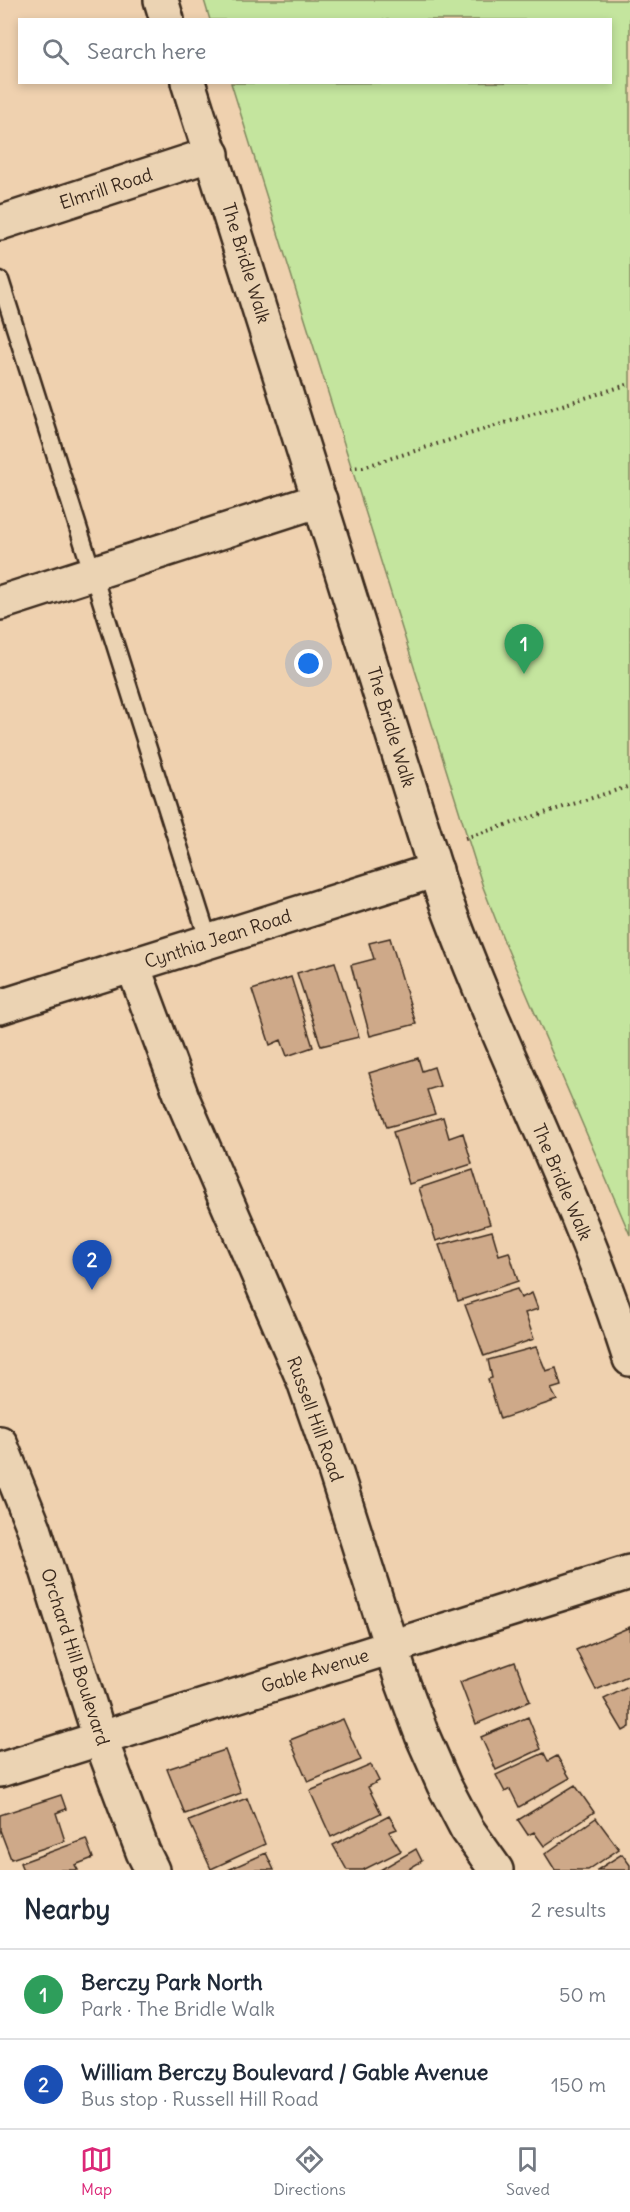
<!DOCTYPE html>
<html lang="en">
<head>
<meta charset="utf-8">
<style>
  :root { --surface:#fff; --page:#f2f2f3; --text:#1f2937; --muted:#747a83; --line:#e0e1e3; --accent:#db2777 }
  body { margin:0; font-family:Delius,sans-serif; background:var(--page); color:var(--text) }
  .you { position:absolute; left:309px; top:664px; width:21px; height:21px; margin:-15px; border:4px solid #fff; border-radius:50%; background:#1a73e8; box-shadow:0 0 0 9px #1a73e833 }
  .badge { display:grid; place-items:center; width:39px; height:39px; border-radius:50%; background:var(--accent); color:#fff; font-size:20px; font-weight:700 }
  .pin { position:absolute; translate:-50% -50px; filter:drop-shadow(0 2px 3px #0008) }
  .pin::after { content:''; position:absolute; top:32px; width:21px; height:18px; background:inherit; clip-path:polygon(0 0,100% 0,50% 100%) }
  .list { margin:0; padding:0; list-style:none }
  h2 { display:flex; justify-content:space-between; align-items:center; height:78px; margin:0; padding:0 24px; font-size:26px }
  h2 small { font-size:20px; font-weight:400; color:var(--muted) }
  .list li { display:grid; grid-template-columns:39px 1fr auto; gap:18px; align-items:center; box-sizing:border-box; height:90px; padding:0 24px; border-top:2px solid var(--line) }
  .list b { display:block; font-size:22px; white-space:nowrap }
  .list p { margin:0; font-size:20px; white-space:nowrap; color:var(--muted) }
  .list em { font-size:20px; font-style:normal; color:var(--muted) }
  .icon { flex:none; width:33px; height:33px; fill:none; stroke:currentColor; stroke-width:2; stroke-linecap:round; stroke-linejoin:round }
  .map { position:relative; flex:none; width:630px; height:1870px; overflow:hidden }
  .search { position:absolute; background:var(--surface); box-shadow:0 3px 9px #0003; left:18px; right:18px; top:18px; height:66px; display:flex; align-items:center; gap:15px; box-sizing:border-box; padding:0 21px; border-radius:0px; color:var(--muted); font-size:22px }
  .sheet { height:258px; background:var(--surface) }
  nav { display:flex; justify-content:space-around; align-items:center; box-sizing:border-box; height:84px; border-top:2px solid var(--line); background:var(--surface); font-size:16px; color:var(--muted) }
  nav a { display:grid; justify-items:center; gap:3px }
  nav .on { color:var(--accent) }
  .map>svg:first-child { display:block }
  .green { fill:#c4e59e; stroke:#80885e; stroke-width:1.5 }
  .building { fill:#cea989; stroke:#3b2a1e; stroke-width:1.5 }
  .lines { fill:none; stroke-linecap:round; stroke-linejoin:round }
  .lane-casing { stroke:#3b2a1e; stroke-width:21 }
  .street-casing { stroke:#3b2a1e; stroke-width:38 }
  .secondary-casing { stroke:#3b2a1e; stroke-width:38 }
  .path { stroke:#3b2a1e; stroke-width:4; stroke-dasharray:1.5 4.5; stroke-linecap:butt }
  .lane { stroke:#ebd3b3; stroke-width:16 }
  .street { stroke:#ebd3b3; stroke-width:33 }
  .secondary { stroke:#ebd3b3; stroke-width:33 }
  .labels { text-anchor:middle; stroke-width:6; stroke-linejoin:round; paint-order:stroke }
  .street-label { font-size:18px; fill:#3b2a1e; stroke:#ebd3b3 }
</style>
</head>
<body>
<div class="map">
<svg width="630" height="1870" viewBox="0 0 630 1870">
  <rect width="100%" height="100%" fill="#efd1af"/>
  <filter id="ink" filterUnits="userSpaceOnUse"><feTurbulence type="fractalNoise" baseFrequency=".0167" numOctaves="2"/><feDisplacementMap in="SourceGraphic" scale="12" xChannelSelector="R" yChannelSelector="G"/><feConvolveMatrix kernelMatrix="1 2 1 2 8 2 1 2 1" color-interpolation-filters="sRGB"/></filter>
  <g filter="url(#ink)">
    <path class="green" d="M204,0H630V1235L504,941L483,887L231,83L610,82V20H210Z"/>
    <path class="building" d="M390,938L416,1024L370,1036L351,965L374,959L369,943Z
      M335,962L359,1037L321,1046L297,973Z
      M291,977L313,1047L287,1056L281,1040L270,1045L252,990Z
      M418,1058L422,1071L434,1067L440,1086L427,1090L435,1114L387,1127L369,1073Z
      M443,1117L449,1138L463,1133L472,1164L409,1184L393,1132Z
      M473,1170L490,1224L436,1241L419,1188Z
      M492,1231L499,1255L509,1252L518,1281L458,1301L439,1245Z
      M517,1289L521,1298L532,1293L538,1309L525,1313L534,1339L484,1356L465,1305Z
      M536,1347L546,1371L556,1368L561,1386L551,1389L557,1400L500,1419L488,1379L492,1378L488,1360Z
      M630,1627V1675L596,1690L576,1650Z
      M515,1662L530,1701L476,1724L460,1682Z
      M630,1686V1727L623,1731L604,1699Z
      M528,1717L541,1749L496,1770L481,1737Z
      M343,1719L361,1760L308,1782L290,1740Z
      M225,1750L241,1793L185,1814L167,1769Z
      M544,1753L548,1761L557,1756L570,1778L519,1807L510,1789L505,1792L496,1775Z
      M371,1765L379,1781L368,1787L381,1813L331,1837L310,1791Z
      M575,1785L594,1812L544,1846L534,1832L528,1835L518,1820Z
      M61,1795L66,1809L56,1813L65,1841L11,1859L0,1830V1815Z
      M247,1798L265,1844L211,1869L189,1821Z
      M389,1816L397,1829L389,1832L401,1851L363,1870H347L333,1845Z
      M596,1818L619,1849L588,1870H555L545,1854Z
      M86,1839L93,1858L75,1865L78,1870H23L20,1863Z
      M416,1849L422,1861L410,1868L411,1870H380Z
      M266,1853L274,1870H228Z
      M622,1854L630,1865V1870H597Z"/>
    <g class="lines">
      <defs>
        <path id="lane" d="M0,280L209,942"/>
        <path id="street" d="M0,223L212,154
          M0,603L320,500
          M133,966L183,1100L304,1381L334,1467L401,1678L422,1735L444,1785L467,1829L496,1870
          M0,1007L436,870
          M0,1443L34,1528L100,1738L143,1852L152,1870
          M0,1770L630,1572"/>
        <path id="secondary" d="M161,0L167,20
          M188,82L442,891C499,1049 579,1198 630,1359"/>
      </defs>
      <use href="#lane" class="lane-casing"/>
      <use href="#street" class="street-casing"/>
      <use href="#secondary" class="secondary-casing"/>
      <path class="path" d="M350,468L363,467L630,384
        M465,838L630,786"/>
      <use href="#lane" class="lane"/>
      <use href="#street" class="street"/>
      <use href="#secondary" class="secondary"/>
    </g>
  </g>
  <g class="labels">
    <g class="street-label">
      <text transform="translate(106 189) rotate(-18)" y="6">Elmrill Road</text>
      <text transform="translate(246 263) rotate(73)" y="6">The Bridle Walk</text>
      <text transform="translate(391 727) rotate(73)" y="6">The Bridle Walk</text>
      <text transform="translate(218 939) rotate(-18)" y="6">Cynthia Jean Road</text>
      <text transform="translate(562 1182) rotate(67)" y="6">The Bridle Walk</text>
      <text transform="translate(315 1419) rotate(70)" y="6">Russell Hill Road</text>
      <text transform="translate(75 1657) rotate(72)" y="6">Orchard Hill Boulevard</text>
      <text transform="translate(315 1671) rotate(-17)" y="6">Gable Avenue</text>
    </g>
  </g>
</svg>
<div class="you"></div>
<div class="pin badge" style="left:524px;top:674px;background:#2e9e5b">1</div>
<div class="pin badge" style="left:92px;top:1290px;background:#1a4fb4">2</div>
<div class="search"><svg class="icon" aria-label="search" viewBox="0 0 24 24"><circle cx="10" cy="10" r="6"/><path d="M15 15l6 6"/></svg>Search here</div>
</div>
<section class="sheet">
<h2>Nearby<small>2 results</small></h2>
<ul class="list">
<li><span class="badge" style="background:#2e9e5b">1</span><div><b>Berczy Park North</b><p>Park · The Bridle Walk</p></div><em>50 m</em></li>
<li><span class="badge" style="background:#1a4fb4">2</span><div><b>William Berczy Boulevard / Gable Avenue</b><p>Bus stop · Russell Hill Road</p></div><em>150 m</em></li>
</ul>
</section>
<nav>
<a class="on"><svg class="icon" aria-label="map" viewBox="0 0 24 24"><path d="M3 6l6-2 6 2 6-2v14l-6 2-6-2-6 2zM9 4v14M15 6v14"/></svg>Map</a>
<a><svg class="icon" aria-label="directions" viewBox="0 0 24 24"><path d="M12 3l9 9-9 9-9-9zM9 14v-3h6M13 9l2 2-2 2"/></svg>Directions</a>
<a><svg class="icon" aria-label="saved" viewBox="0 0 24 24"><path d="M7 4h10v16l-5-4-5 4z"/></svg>Saved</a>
</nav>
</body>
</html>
